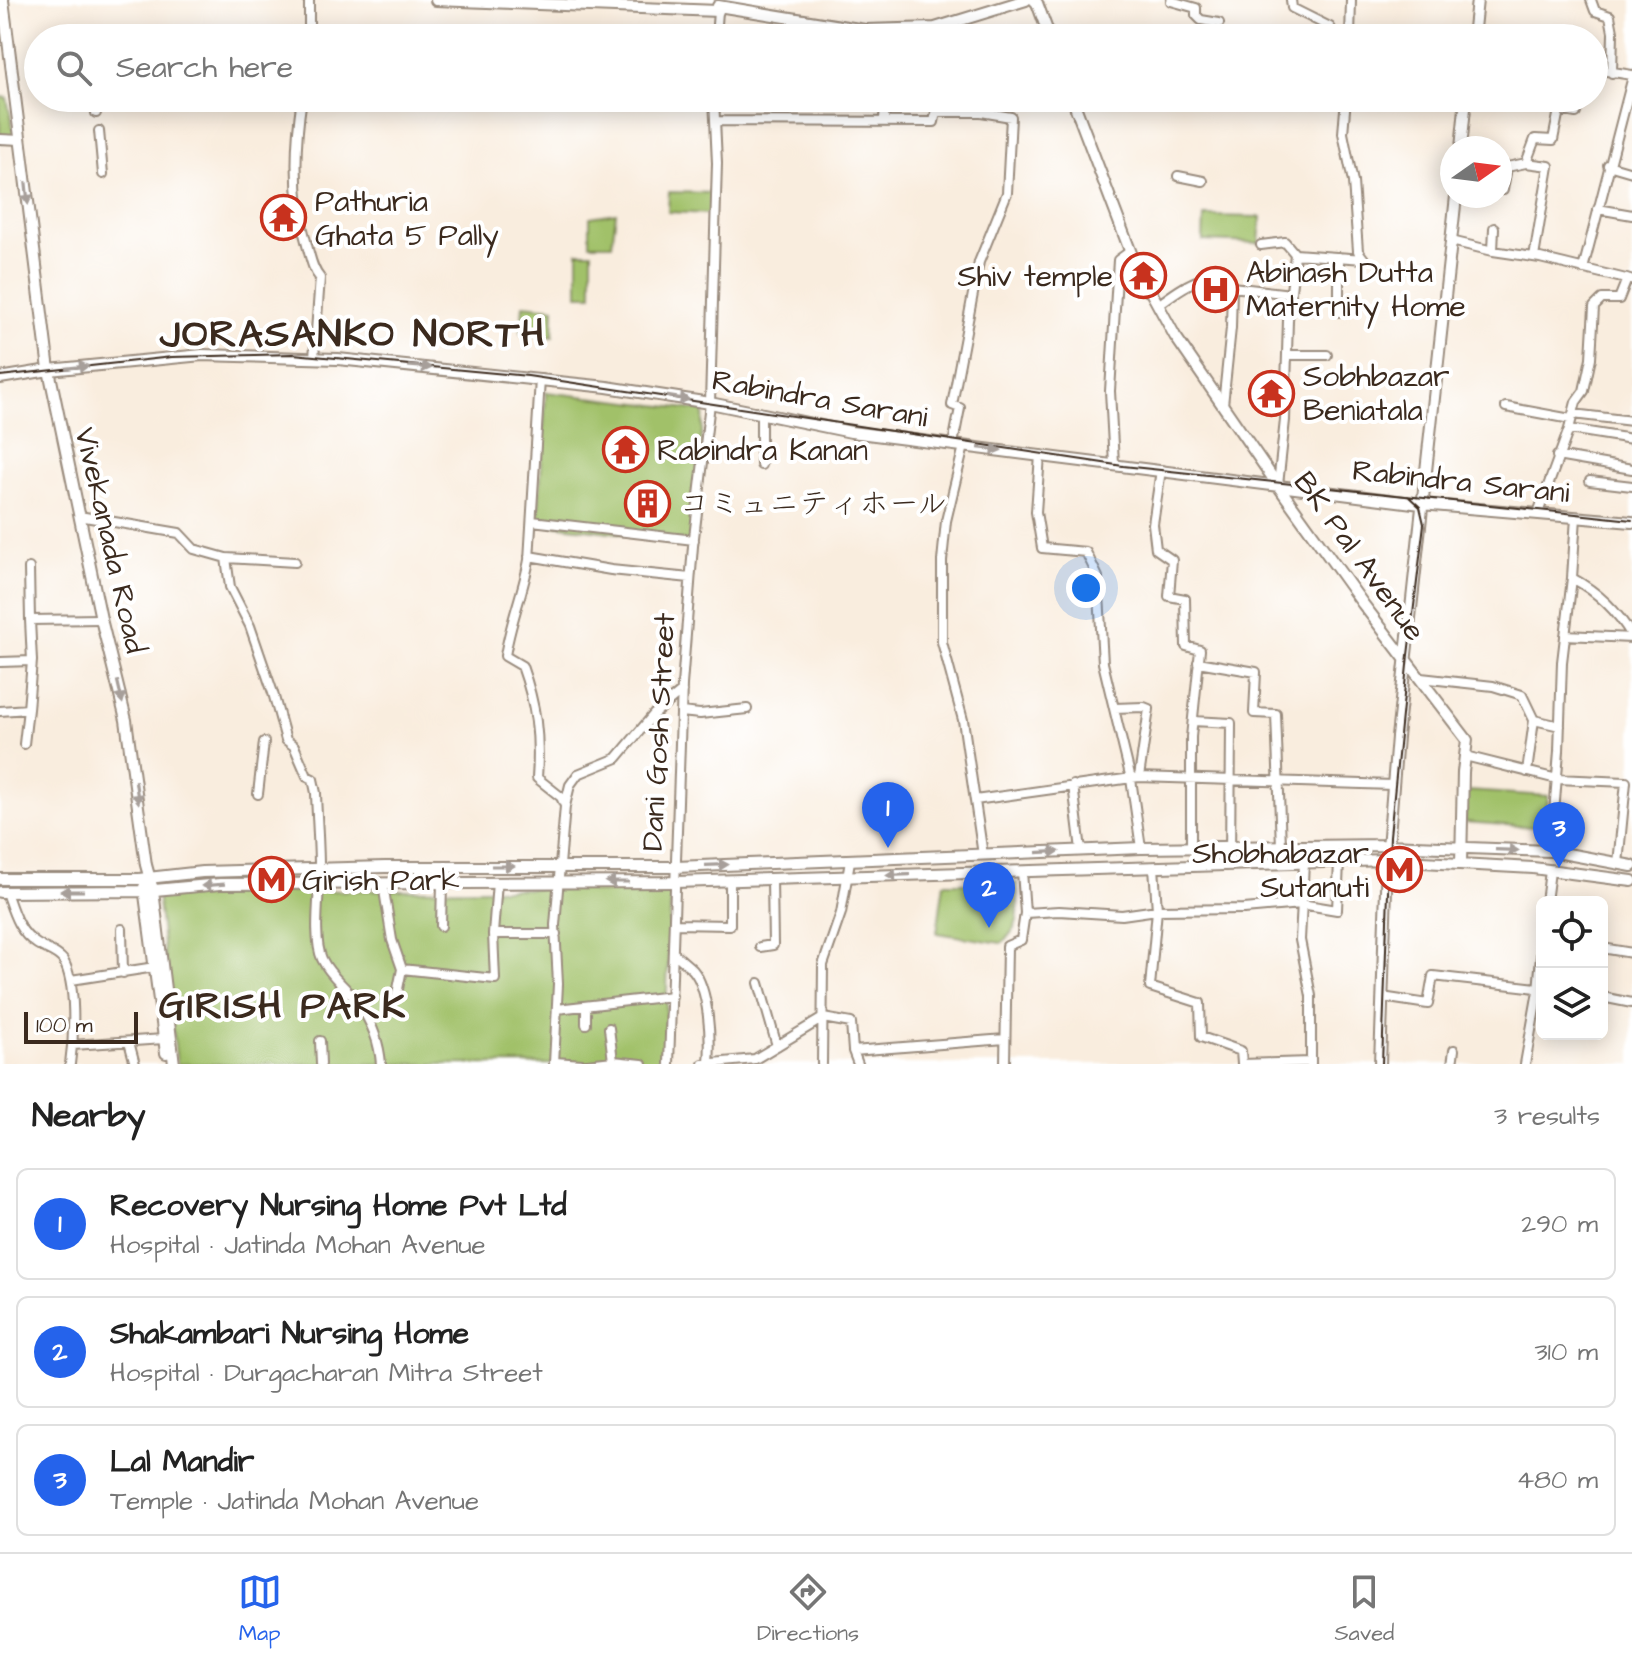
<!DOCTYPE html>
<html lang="en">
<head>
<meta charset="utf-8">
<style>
  :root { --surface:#fff; --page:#f2f2f2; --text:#222; --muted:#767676; --line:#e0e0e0; --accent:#2563eb }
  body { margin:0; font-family:"Architects Daughter","Klee One",sans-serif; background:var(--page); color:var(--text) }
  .controls { position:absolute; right:24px; bottom:24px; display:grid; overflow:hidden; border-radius:12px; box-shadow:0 4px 20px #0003 }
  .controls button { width:72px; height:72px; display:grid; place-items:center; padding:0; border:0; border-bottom:2px solid var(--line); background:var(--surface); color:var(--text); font:40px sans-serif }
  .compass { position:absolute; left:1440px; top:136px; width:72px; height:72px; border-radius:50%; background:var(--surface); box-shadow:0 4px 20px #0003; rotate:76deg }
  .scale { position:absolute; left:24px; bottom:20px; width:114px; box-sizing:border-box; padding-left:8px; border:4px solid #3b2a1e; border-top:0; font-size:22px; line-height:28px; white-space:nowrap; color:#3b2a1e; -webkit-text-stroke:6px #fff; paint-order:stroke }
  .you { position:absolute; left:1086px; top:588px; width:28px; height:28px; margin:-20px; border:6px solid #fff; border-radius:50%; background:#1a73e8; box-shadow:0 0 0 12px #1a73e833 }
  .badge { display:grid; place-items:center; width:52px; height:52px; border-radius:50%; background:var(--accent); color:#fff; font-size:26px; font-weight:700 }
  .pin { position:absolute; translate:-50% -66px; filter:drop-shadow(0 2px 4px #0008) }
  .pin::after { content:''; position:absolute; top:42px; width:28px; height:24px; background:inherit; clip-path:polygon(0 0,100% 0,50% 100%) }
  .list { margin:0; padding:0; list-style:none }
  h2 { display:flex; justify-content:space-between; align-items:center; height:104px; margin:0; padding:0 32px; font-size:34px }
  h2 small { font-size:26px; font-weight:400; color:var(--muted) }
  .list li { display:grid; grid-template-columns:52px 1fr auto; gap:24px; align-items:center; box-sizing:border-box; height:112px; margin:0 16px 16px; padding:0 16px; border:2px solid var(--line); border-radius:12px }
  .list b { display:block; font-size:30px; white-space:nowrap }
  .list p { margin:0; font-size:26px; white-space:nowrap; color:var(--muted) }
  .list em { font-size:26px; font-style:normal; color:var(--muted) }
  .icon { flex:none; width:44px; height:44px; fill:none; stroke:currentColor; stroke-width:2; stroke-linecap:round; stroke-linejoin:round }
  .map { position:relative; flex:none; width:1632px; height:1064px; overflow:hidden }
  .search { position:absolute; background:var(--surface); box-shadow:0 4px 20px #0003; left:24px; right:24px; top:24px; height:88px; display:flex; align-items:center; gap:20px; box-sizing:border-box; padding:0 28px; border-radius:44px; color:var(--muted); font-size:30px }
  .sheet { height:488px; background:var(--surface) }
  nav { display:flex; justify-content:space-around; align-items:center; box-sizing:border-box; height:112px; border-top:2px solid var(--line); background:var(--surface); font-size:22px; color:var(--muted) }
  nav a { display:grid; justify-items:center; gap:4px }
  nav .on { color:var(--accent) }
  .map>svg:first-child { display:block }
  .green { fill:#a1c169; stroke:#6e7644; stroke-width:2 }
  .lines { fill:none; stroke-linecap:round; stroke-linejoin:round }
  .minor-casing { stroke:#9a8c7e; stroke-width:12 }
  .major-casing { stroke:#9a8c7e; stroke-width:14 }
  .minor { stroke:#fff; stroke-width:8 }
  .major { stroke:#fff; stroke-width:10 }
  .tram { stroke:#3b2a1e; stroke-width:2 }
  .oneway { fill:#a79f9a }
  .labels { text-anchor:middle; stroke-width:8; stroke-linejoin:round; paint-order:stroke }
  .poi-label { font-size:30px; fill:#3b2a1e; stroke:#fff; text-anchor:start }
  .street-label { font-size:30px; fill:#3b2a1e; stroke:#fff }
  .district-label { font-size:38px; font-weight:bold; letter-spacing:2px; fill:#3b2a1e; stroke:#fff }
</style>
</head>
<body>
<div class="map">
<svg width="1632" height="1064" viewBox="0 0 1632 1064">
  <rect width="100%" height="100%" fill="#fff"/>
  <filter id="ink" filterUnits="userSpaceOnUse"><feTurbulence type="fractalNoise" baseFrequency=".0125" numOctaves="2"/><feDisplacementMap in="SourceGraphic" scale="16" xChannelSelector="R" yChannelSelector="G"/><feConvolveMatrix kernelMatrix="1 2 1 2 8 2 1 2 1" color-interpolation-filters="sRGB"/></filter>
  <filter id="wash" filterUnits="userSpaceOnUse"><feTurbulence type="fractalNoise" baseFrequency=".006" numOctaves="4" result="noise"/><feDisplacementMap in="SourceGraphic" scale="32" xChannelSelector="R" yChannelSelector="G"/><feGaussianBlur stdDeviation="1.8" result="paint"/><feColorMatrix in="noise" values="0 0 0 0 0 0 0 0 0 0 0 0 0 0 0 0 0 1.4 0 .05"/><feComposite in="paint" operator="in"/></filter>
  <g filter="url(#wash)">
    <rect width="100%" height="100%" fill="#f9edde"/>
    <path class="green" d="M0,97L7,98L16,143L0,142Z
      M669,192L712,193L711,214L668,212Z
      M616,213L612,244H590V217Z
      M1204,216L1261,217L1259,243L1203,241Z
      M578,252H592V295H578Z
      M523,305L554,308L553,337L521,334Z
      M546,392L704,411L691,542L538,523Z
      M1467,791L1548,796L1545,828L1465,822Z
      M944,883H1017C1018,908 1023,927 1001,943L937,933Z
      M671,887L664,1064H177L157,893Z"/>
  </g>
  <g filter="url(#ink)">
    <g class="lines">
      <defs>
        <path id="minor" d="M1291,0L1292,8L1330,27L1336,38
          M1591,0L1595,11L1610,16L1613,32L1612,73
          M1171,1L1196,8V15L1201,20L1219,23
          M793,18V38
          M309,38V0
          M716,38L718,11
          M1350,38L1351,0
          M1594,69L1632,75
          M95,98L96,113
          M302,98C294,149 293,199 308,249C311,260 313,270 320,278L314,358
          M1346,98L1343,133L1353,182L1358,251L1364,259
          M717,121L934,122L936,112H981L1011,117L1007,193L979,262L952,405L960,408L953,444
          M884,122L885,98
          M99,131L103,174
          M0,139L21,140
          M1608,165L1632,172
          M1178,176L1203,181
          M1500,190H1503L1507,167L1526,163
          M1598,209L1632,215
          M1451,241L1493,251L1540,258L1630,280
          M1261,245L1285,242L1295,254L1288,320L1285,420L1278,485
          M1493,251L1494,228
          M1295,254L1364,259
          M1339,257V312
          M1534,257L1549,166L1526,163L1535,139L1553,140L1559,110L1576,113L1580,98
          M1583,269L1632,80
          M1158,305C1179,290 1207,265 1232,287L1291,294
          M1288,355H1327
          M540,379L529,560C523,593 510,623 505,656L522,666C536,705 540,736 537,778L561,797L565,806L555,925L558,984L554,1064
          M1223,405L1231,328L1232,287
          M1506,407L1571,419
          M761,414V465
          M1573,414L1632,421
          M1569,429L1632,439
          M964,446L946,521L942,561V642L963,720L983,855
          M1040,455L1036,512L1042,548L1086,552L1098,577L1103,663L1131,779L1141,848
          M1557,456L1632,469
          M1114,464L1110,391L1118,260L1129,252
          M1161,470L1153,524L1156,549L1172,560L1169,596L1185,599L1186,646L1200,650L1191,737V848
          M1590,481L1632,486
          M1538,513L1569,429L1576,402L1584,391L1591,358L1594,307L1602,299H1619L1627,279
          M79,516L179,533L194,549L226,558L230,587L250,626L273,693L286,740L294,746L307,776L313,779L316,793C317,824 320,855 319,886C318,905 314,942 322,959C330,976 343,984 353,997C369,1016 379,1039 381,1064
          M532,521L694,540
          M529,556L611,570L690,578
          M226,558L295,562
          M29,568L30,620
          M1572,578C1598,592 1617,610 1632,636
          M1565,635L1632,638
          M0,662L32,661
          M1198,662L1256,672L1254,713L1276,714L1281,846
          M1421,678L1493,686L1522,695L1534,720L1560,726
          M1114,708L1144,707L1149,709L1139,777
          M0,711L28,709L32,661L30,620L101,619
          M681,712L700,714L747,709
          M1193,721L1231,723L1230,864
          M24,744L28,709
          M1465,756L1557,779L1626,782L1618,864
          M1527,772L1534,720
          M1073,785L1081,850
          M258,794L264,742
          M975,800L1139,777L1393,785
          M565,806L570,785L578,774L617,758L654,714L682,691
          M1551,851L1559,751L1562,662L1572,578L1576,517
          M1304,863L1300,940L1311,996V1064
          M1154,867L1157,910L1150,987L1200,1003L1201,1037L1241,1051L1242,1064
          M383,884L392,940L402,969
          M6,892C13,912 18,932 37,944C45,949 57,952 63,960C77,984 74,1037 70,1064
          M1546,902L1550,871
          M1025,913L1059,911L1122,915L1157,910L1244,909L1301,904L1337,910L1339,861
          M675,924L730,925V881
          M441,926L442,883
          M122,929L123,973
          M493,934H556
          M760,947L773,945L772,879
          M1602,948L1632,953
          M674,953C680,959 687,964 693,970C709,989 711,1039 709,1063
          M71,980L155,967
          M759,983L777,1046
          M397,994L402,969L495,979L493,934L497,882
          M1382,997L1428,1004L1433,976L1537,988
          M1602,997L1632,1003
          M557,1009L672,996
          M586,1024V1006
          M609,1028L613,1061
          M320,1041L321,1064
          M129,1042L135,1064
          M73,1045L164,1039
          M853,1051L1005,1039
          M555,1062L582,1064
          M587,1064L613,1061L642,1064
          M669,1064L682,685L693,546L710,403L717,163L714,98
          M703,1064L755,1059L823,1018L851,1023L853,1051L858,1064
          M822,1064L823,965L841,913L850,861
          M1005,1064L1007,946L1021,940L1025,913L1022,871
          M1242,1064L1311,1062
          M1452,1064L1454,1050
          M1525,1064L1538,991L1542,944"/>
        <path id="major" d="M3,0L49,370L101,619L126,720L146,865L153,890L174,1064
          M436,0L718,11V6L865,30L935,28L1026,0
          M1034,0L1037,3L1050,38
          M1473,38L1477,0
          M1072,98L1134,261V268L1143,288L1151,292L1175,336L1279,487L1363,604L1467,740L1463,772L1461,864
          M1461,148L1466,98
          M1134,261L1142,263L1152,282L1151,292
          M0,378L49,370L202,355L338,359L607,387L710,403L851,432L1421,504L1632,522
          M0,879H139L202,872L385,867H676L1141,848L1388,845L1551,851L1632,866
          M144,887L166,1053
          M0,892L144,891L220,884L676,882L1386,860L1533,868L1632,881
          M1380,1064L1387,860L1397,737L1456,196"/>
      </defs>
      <use href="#minor" class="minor-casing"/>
      <use href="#major" class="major-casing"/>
      <use href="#minor" class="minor"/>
      <use href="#major" class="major"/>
      <path class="tram" d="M0,376L172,357L293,354L528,376L1123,466L1632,520
        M1382,1064L1390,836L1408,655L1424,524L1420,507L1408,496"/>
    </g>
    <defs><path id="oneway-solid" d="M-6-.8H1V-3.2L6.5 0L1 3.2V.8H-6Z" transform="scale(2)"/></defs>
    <g class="oneway">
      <use href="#oneway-solid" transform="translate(27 193) rotate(84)"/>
      <use href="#oneway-solid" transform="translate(77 367) rotate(-6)"/>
      <use href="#oneway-solid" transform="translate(420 367) rotate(5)"/>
      <use href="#oneway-solid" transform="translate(678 398) rotate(9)"/>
      <use href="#oneway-solid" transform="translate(990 449) rotate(7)"/>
      <use href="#oneway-solid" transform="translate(120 692) rotate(77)"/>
      <use href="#oneway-solid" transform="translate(137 792) rotate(82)"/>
      <use href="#oneway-solid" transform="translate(1507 850) rotate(2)"/>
      <use href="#oneway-solid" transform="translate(1048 852) rotate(-3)"/>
      <use href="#oneway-solid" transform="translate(717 865) rotate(-2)"/>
      <use href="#oneway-solid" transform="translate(503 866)"/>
      <use href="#oneway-solid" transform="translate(898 875) rotate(178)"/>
      <use href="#oneway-solid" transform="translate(617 882) rotate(180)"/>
      <use href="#oneway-solid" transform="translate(213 885) rotate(176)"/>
      <use href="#oneway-solid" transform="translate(72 891) rotate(180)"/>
    </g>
  </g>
  <defs>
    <symbol id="temple-ring" viewBox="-11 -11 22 22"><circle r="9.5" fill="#fff" stroke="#c8321e" stroke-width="1.5"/><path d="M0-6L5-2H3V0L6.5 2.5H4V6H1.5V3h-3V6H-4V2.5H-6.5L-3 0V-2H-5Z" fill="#c8321e"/></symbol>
    <symbol id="hospital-ring" viewBox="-11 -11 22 22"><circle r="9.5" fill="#fff" stroke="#c8321e" stroke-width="1.5"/><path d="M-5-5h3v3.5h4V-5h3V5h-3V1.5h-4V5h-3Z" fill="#c8321e"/></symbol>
    <symbol id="building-ring" viewBox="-11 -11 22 22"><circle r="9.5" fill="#fff" stroke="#c8321e" stroke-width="1.5"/><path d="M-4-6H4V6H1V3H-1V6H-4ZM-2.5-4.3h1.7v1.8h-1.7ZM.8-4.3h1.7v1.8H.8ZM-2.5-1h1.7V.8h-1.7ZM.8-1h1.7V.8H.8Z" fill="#c8321e"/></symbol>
    <symbol id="metro-ring" viewBox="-11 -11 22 22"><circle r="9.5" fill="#fff" stroke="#c8321e" stroke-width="1.5"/><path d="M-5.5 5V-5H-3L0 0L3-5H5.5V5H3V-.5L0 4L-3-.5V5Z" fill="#c8321e"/></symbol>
  </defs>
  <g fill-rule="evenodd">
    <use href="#temple-ring" x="258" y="192" width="51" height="51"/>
    <use href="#temple-ring" x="1118" y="250" width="51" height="51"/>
    <use href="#hospital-ring" x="1190" y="264" width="51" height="51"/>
    <use href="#temple-ring" x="1246" y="368" width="51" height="51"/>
    <use href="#temple-ring" x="600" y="424" width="51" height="51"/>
    <use href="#building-ring" x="622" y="478" width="51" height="51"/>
    <use href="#metro-ring" x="1374" y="844" width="51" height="51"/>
    <use href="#metro-ring" x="246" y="854" width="51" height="51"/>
  </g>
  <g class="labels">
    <g class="poi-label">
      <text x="315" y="211">Pathuria<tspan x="315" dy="34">Ghata 5 Pally</tspan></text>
      <text x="1246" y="282">Abinash Dutta<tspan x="1246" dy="34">Maternity Home</tspan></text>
      <text x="1113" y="286" text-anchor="end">Shiv temple</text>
      <text x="1303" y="386">Sobhbazar<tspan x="1303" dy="34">Beniatala</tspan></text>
      <text x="657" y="460">Rabindra Kanan</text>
      <text x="679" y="513">コミュニティホール</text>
      <text x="1369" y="863" text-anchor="end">Shobhabazar<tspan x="1369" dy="34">Sutanuti</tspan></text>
      <text x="302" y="890">Girish Park</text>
    </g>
    <g class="street-label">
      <text transform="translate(820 398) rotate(10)" y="10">Rabindra Sarani</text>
      <text transform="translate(1461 481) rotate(6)" y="10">Rabindra Sarani</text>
      <text transform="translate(111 540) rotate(77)" y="10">Vivekanada Road</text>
      <text transform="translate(1360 556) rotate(54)" y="10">BK Pal Avenue</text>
      <text transform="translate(658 732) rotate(-87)" y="10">Dani Gosh Street</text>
    </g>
    <g class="district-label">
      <text x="353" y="346">JORASANKO NORTH</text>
      <text x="283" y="1018">GIRISH PARK</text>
    </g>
  </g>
</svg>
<div class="controls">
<button><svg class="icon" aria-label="locate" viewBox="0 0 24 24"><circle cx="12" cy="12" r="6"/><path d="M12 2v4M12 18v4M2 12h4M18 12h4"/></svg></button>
<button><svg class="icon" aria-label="layers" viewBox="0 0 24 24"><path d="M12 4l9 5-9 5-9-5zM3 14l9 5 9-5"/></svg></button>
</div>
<svg class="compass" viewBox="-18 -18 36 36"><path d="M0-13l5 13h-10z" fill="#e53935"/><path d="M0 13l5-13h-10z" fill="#767676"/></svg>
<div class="scale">100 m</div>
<div class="you"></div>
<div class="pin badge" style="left:888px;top:848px">1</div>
<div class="pin badge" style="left:989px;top:928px">2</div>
<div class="pin badge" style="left:1559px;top:868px">3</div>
<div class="search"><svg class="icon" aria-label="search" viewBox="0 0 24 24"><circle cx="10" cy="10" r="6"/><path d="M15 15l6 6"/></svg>Search here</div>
</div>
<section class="sheet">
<h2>Nearby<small>3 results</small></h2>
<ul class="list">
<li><span class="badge">1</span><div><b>Recovery Nursing Home Pvt Ltd</b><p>Hospital · Jatinda Mohan Avenue</p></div><em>290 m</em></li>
<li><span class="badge">2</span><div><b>Shakambari Nursing Home</b><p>Hospital · Durgacharan Mitra Street</p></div><em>310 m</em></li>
<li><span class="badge">3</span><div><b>Lal Mandir</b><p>Temple · Jatinda Mohan Avenue</p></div><em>480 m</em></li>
</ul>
</section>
<nav>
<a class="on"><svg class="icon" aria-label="map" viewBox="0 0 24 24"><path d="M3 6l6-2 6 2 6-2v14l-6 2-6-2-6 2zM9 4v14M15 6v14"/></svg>Map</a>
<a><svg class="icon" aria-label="directions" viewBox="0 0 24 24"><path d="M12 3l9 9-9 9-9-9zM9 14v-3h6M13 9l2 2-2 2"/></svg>Directions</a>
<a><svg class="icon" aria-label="saved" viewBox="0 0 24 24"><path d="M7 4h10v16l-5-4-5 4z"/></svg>Saved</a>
</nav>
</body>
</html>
